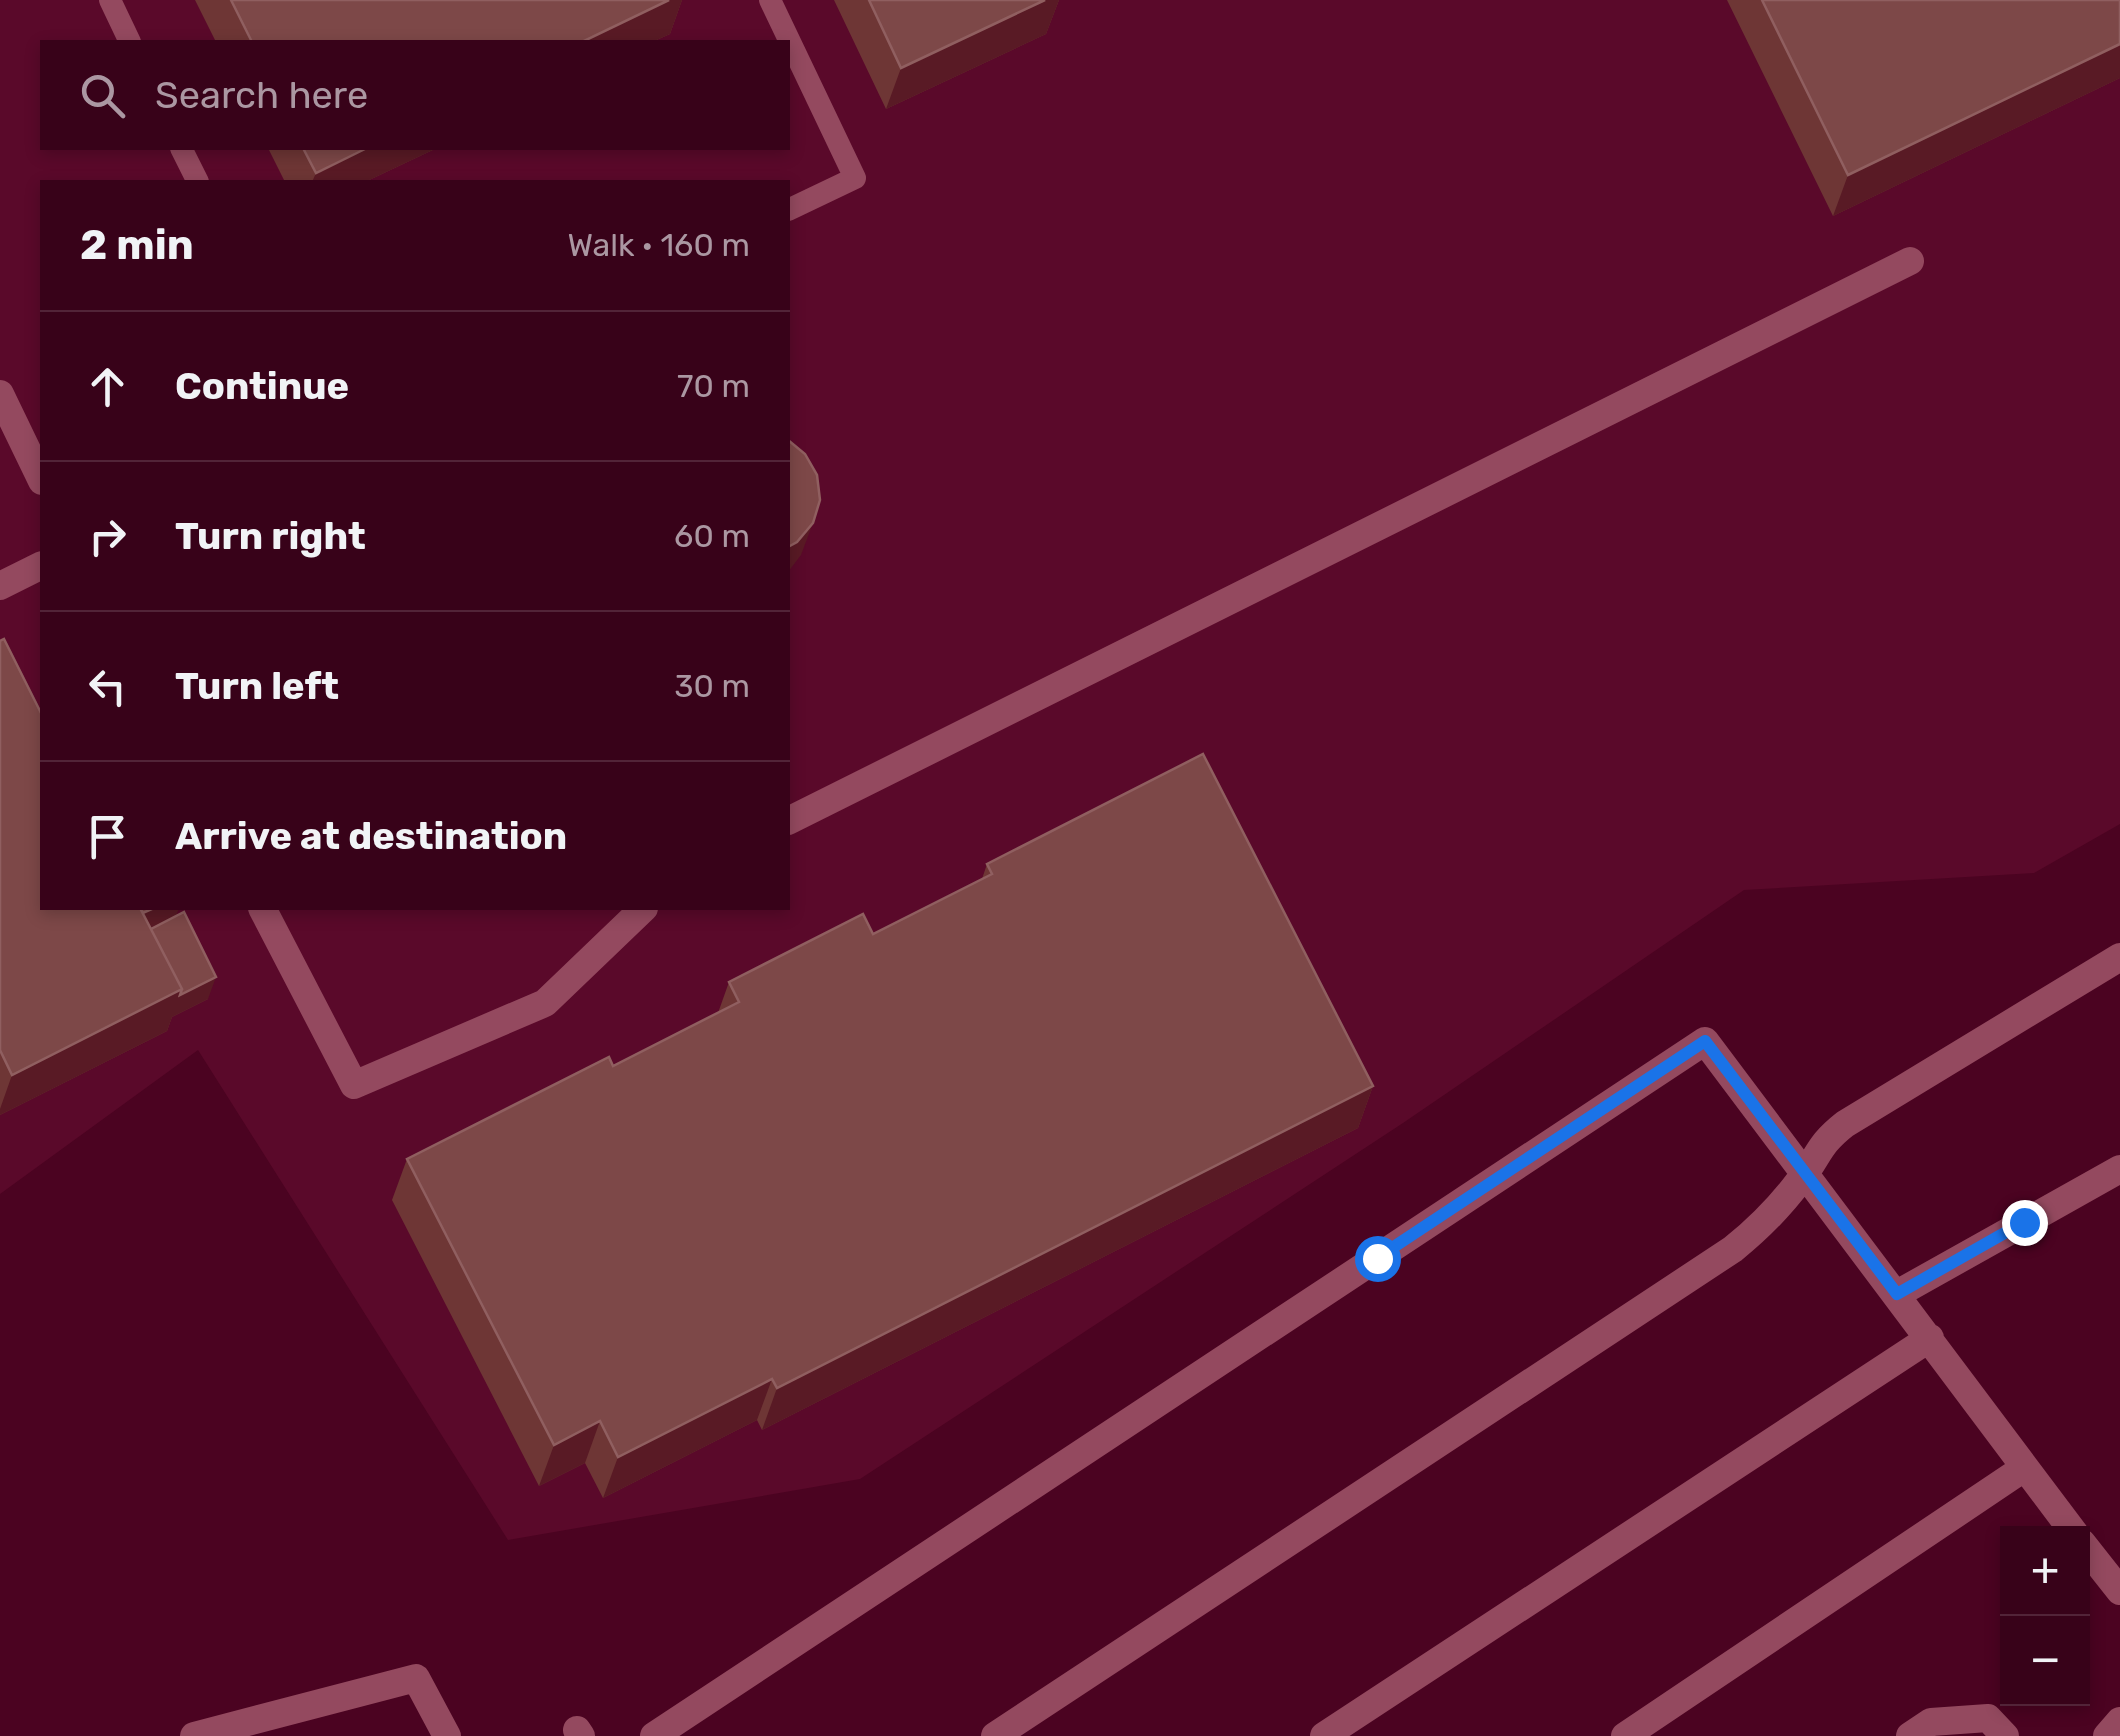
<!DOCTYPE html>
<html lang="en">
<head>
<meta charset="utf-8">
<style>
  :root { --surface:#380219; --page:#431026; --text:#f1f3f6; --muted:#ab97a2; --line:#522438 }
  body { margin:0; font-family:Rubik,sans-serif; background:var(--page); color:var(--text) }
  .controls { position:absolute; right:30px; bottom:30px; display:grid; overflow:hidden; border-radius:0px; box-shadow:0 5px 15px #0003 }
  .controls button { width:90px; height:90px; display:grid; place-items:center; padding:0; border:0; border-bottom:2px solid var(--line); background:var(--surface); color:var(--text); font:50px sans-serif }
  .stop { position:absolute; width:30px; height:30px; margin:-22px; border:8px solid #1a73e8; border-radius:50%; background:#fff }
  .stop.end { background:#1a73e8; border-color:#fff; box-shadow:0 2px 10px #0008 }
  .list { margin:0; padding:0; list-style:none }
  h2 { display:flex; justify-content:space-between; align-items:center; height:130px; margin:0; padding:0 40px; font-size:42px }
  h2 small { font-size:32px; font-weight:400; color:var(--muted) }
  .list li { display:grid; grid-template-columns:65px 1fr auto; gap:30px; align-items:center; box-sizing:border-box; height:150px; padding:0 40px; border-top:2px solid var(--line) }
  .list b { display:block; font-size:38px; white-space:nowrap }
  .list em { font-size:32px; font-style:normal; color:var(--muted) }
  .icon { flex:none; width:55px; height:55px; fill:none; stroke:currentColor; stroke-width:2; stroke-linecap:round; stroke-linejoin:round }
  .map { position:relative; flex:none; width:2120px; height:1736px; overflow:hidden }
  .search { position:absolute; background:var(--surface); box-shadow:0 5px 15px #0003; left:40px; top:40px; width:750px; height:110px; display:flex; align-items:center; gap:25px; box-sizing:border-box; padding:0 35px; border-radius:0px; color:var(--muted); font-size:38px }
  .panel { position:absolute; background:var(--surface); box-shadow:0 5px 15px #0003; left:40px; top:180px; width:750px; height:730px; border-radius:0px }
  .map>svg:first-child { display:block }
  .built { fill:#5a092a; fill-rule:evenodd }
  .lines { fill:none; stroke-linecap:round; stroke-linejoin:round }
  .service { stroke:#94495f; stroke-width:22 }
  .minor { stroke:#94495f; stroke-width:28 }
  .wall { fill:#6e3635 }
  .shaded-wall { fill:#591a25 }
  .building { fill:#7d4848; stroke:#905f60; stroke-width:2.5 }
  .route { stroke:#1a73e8; stroke-width:12 }
</style>
</head>
<body>
<div class="map">
<svg width="2120" height="1736" viewBox="0 0 2120 1736">
  <rect width="100%" height="100%" fill="#4b0321"/>
  <path class="built" d="M0,0H2120V824L2034,873L1744,890L1403,1123L860,1479L508,1540L198,1050L0,1194ZM42,42H788V148H42ZM42,182H788V908H42Z"/>
  <g class="lines">
    <path class="service" d="M110,0L130,42
      M770,0L855,178L788,210
      M181,148L198,182"/>
    <path class="minor" d="M0,394L42,481
      M0,586L42,565
      M788,821L1910,261
      M262,908L354,1085L545,1003L644,908
      M1897,1294L2120,1169
      M2082,1543L2120,1591
      M577,1730L581,1736
      M194,1736L416,1678L447,1736
      M654,1736L1705,1041L2075,1534
      M995,1736L1733,1249C1759,1228 1780,1207 1800,1180C1820,1155 1817,1146 1845,1124L2120,957
      M1324,1736L1930,1338
      M1625,1736L2024,1468
      M1910,1736L1931,1722L1988,1718L2005,1736
      M2107,1736L2120,1721"/>
  </g>
  <path class="wall" d="M195,0H682L670,34L652,42H216Z
    M834,0H1059L1046,34L886,109Z
    M1727,0H2120V78L1833,216Z
    M268,148H437L365,182H285Z
    M0,641L42,715L176,916L208,999L172,1017L167,1031L0,1115Z
    M987,864L1373,1086L1358,1128L762,1430L757,1420L603,1498L585,1463L539,1486L392,1200L407,1159L613,1066L718,1013L729,982L873,934L982,879Z"/>
  <path class="shaded-wall" d="M669,0H682L670,34L652,42H582Z
    M1045,0H1059L1046,34L886,109L901,68Z
    M2120,44V78L1833,216L1848,175Z
    M367,148H437L365,182H312L316,173Z
    M813,523L801,555L788,572V547Z
    M154,908H179L173,924L143,933L142,913Z
    M216,977L208,999L172,1017L167,1031L0,1115V1109L12,1075L182,989Z
    M1373,1086L1358,1128L762,1430L777,1388Z
    M772,1379L757,1420L603,1498L618,1457Z
    M600,1421L585,1463L539,1486L554,1445Z"/>
  <path class="building" d="M231,0H669L582,42H252Z
    M869,0H1045L901,68Z
    M1762,0H2120V44L1848,175Z
    M303,148H367L316,173Z
    M788,440L805,454L817,475L820,500L813,523L797,542L788,547Z
    M4,639L42,715V908H140L182,989L12,1075L0,1050V641Z
    M1203,754L1373,1086L777,1388L772,1379L618,1457L600,1421L554,1445L407,1159L609,1057L613,1066L739,1002L729,982L863,914L873,934L992,874L987,864Z
    M140,908H154L143,913Z
    M184,912L216,977L180,995L182,989L151,929Z"/>
  <g class="lines">
    <path class="route" d="M1377,1258L1705,1041L1897,1294L2024,1222"/>
  </g>
</svg>
<div class="controls">
<button>+</button>
<button>−</button>
</div>
<div class="stop" style="left:1377px;top:1258px"></div>
<div class="stop end" style="left:2024px;top:1222px"></div>
<div class="search"><svg class="icon" aria-label="search" viewBox="0 0 24 24"><circle cx="10" cy="10" r="6"/><path d="M15 15l6 6"/></svg>Search here</div>
<section class="panel">
<h2>2 min<small>Walk · 160 m</small></h2>
<ul class="list">
<li><svg class="icon" aria-label="ahead" viewBox="0 0 24 24"><path d="M12 20V5M6 11l6-6 6 6"/></svg><div><b>Continue</b></div><em>70 m</em></li>
<li><svg class="icon" aria-label="right" viewBox="0 0 24 24"><path d="M7 20v-9h11M14 6l5 5-5 5"/></svg><div><b>Turn right</b></div><em>60 m</em></li>
<li><svg class="icon" aria-label="left" viewBox="0 0 24 24"><path d="M17 20v-9H6M10 6l-5 5 5 5"/></svg><div><b>Turn left</b></div><em>30 m</em></li>
<li><svg class="icon" aria-label="arrive" viewBox="0 0 24 24"><path d="M6 21V4h12l-3 4 3 4H6"/></svg><div><b>Arrive at destination</b></div></li>
</ul>
</section>
</div>
</body>
</html>
